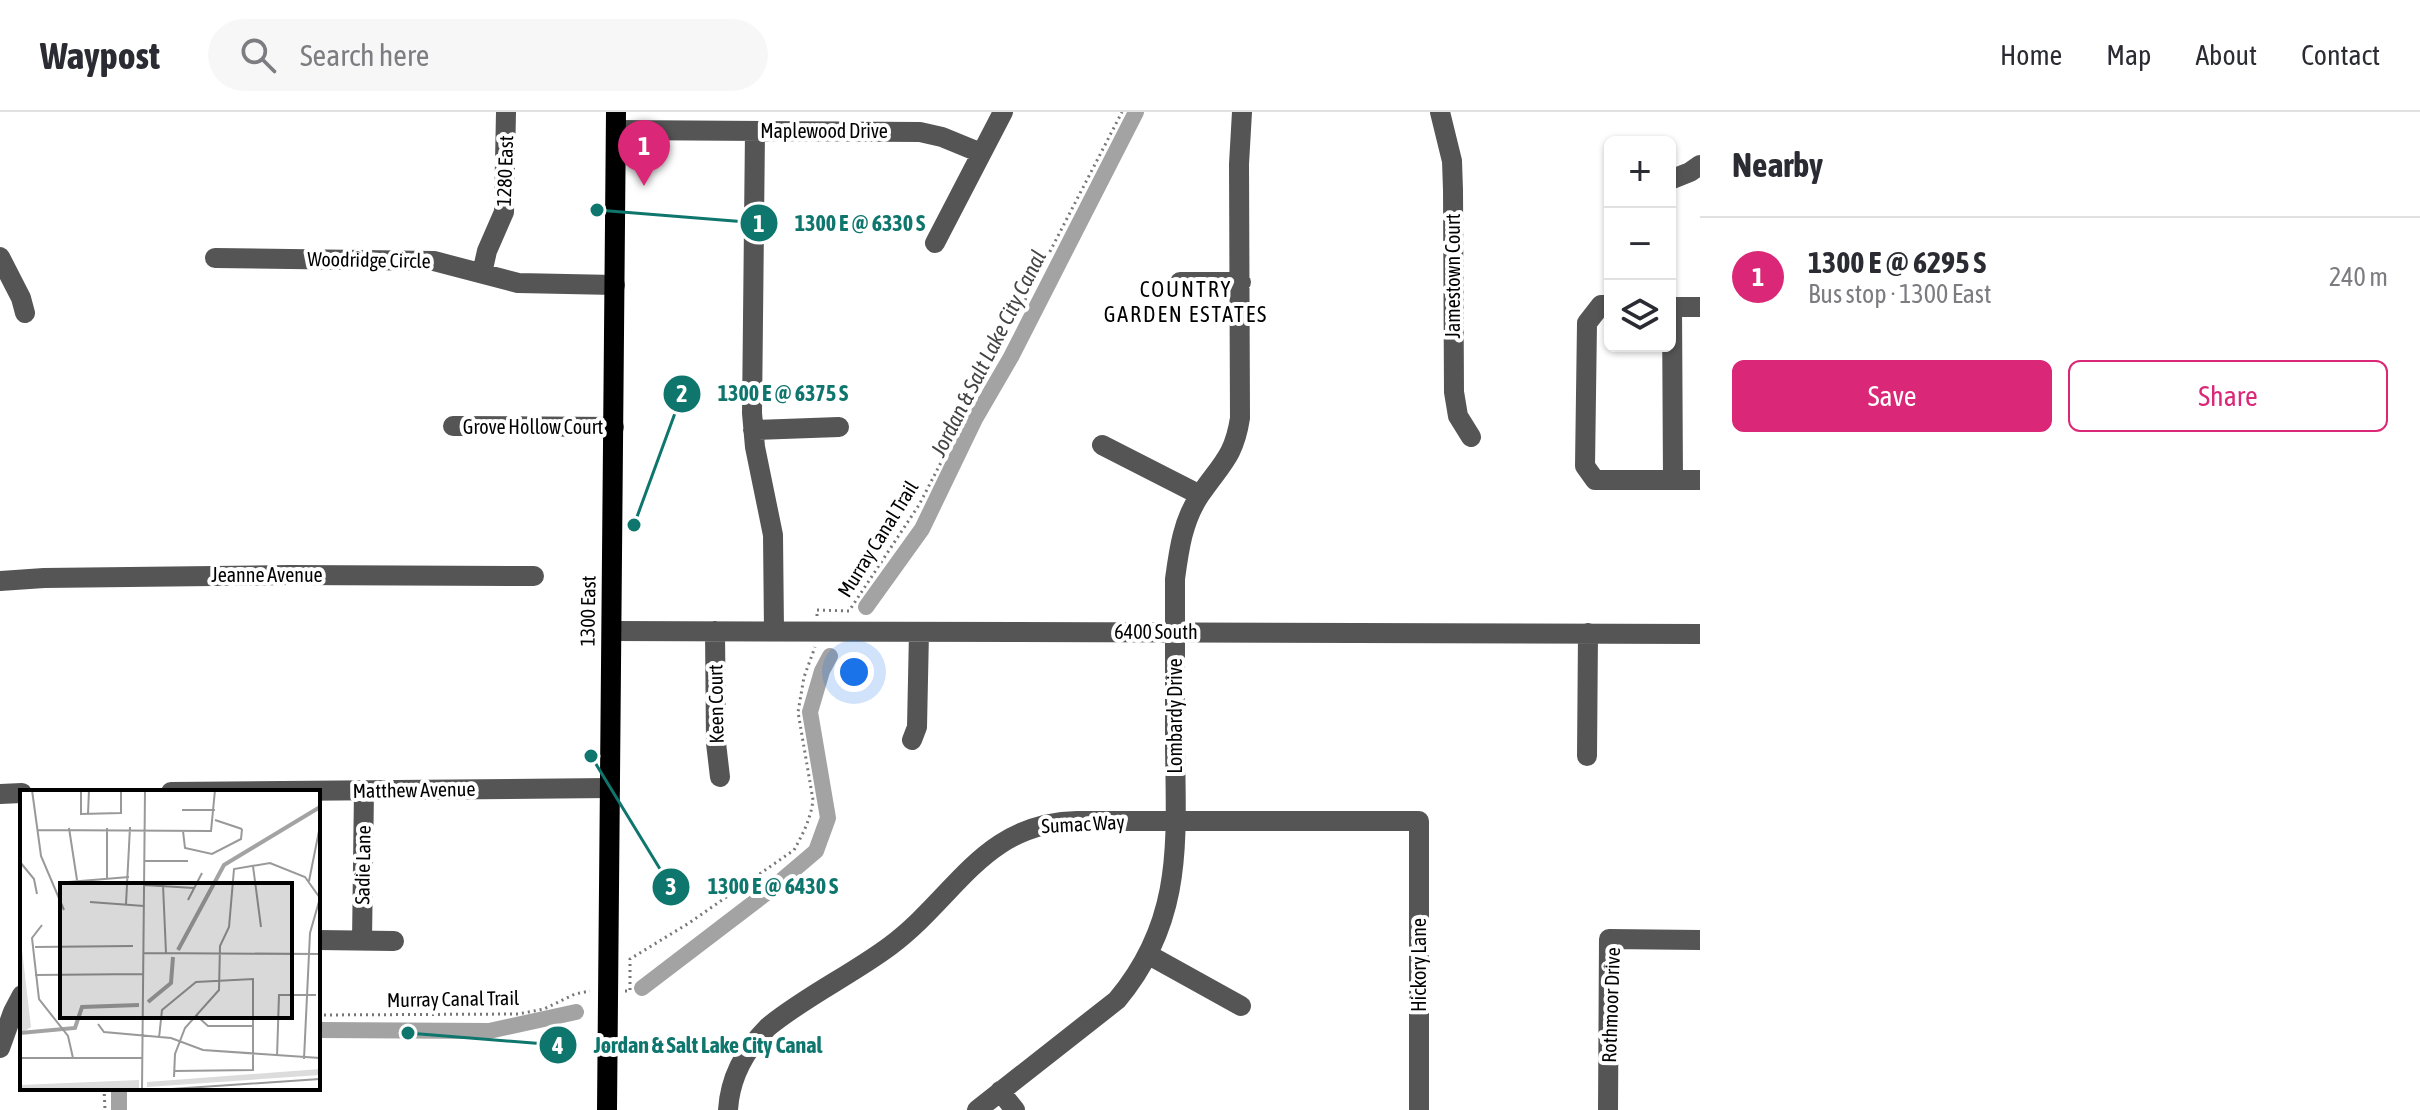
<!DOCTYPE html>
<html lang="en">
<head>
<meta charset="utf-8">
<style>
  :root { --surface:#fff; --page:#f7f7f7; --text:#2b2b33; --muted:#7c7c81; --line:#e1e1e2; --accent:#db2777 }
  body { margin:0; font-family:"Asap Condensed",sans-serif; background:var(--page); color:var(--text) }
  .controls { position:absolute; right:24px; top:24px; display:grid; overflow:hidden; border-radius:12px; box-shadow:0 2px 6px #0004 }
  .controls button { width:72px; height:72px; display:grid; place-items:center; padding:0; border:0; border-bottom:2px solid var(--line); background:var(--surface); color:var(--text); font:40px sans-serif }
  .you { position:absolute; left:854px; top:560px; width:28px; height:28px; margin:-20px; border:6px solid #fff; border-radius:50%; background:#1a73e8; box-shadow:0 0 0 12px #1a73e833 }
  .badge { display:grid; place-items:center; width:52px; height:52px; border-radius:50%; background:var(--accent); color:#fff; font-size:26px; font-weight:700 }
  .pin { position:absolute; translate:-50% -66px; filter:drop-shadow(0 2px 4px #0008) }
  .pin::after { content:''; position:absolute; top:42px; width:28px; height:24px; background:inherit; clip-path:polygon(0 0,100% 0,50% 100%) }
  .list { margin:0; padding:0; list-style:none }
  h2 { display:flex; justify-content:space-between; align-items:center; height:104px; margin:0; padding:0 32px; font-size:34px }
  h2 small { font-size:26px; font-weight:400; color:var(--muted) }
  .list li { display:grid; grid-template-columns:52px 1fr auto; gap:24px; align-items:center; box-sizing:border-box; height:120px; padding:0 32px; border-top:2px solid var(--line) }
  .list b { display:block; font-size:30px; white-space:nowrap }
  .list p { margin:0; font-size:26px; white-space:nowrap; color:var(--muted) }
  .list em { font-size:26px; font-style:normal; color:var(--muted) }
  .actions { display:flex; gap:16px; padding:24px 32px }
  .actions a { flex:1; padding:18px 0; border:2px solid var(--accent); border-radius:12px; text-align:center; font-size:28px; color:var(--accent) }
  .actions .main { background:var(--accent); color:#fff }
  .icon { flex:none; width:44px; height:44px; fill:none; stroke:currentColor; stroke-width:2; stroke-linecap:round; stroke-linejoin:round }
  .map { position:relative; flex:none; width:1700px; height:998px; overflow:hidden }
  header { display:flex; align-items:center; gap:48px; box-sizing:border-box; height:112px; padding:0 40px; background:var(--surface); border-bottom:2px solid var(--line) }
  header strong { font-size:38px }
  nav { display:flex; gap:44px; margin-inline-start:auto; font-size:28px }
  .search { width:560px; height:72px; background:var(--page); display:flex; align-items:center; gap:20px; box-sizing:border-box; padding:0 28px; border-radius:44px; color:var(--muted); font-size:30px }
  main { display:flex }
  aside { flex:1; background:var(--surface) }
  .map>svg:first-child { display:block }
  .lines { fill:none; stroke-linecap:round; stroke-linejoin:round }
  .canal { stroke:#a3a3a3; stroke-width:16 }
  .path { stroke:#777; stroke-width:3; stroke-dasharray:2 4; stroke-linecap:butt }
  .minor { stroke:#555; stroke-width:20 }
  .major { stroke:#000; stroke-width:20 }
  .labels { text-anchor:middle; stroke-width:8; stroke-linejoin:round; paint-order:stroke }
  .street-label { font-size:20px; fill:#000; stroke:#fff }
  .neighbourhood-label { font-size:22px; letter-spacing:2px; fill:#000; stroke:#fff }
  .water-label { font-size:22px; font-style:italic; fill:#444; stroke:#fff }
  .inset-river { fill:none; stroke:#a3a3a3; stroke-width:4 }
  .inset-road { fill:none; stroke:#999; stroke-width:2 }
  .view { fill:#000; fill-opacity:0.15; stroke:#000; stroke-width:4 }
  .inset-edge { fill:none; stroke:#000; stroke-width:4 }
  .leader { fill:none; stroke:#0f766e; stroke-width:3 }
  .callout-dot { fill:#0f766e; stroke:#fff; stroke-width:3 }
  .mark-label { font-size:24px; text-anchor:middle; font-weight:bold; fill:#fff }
  .callout-label { font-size:22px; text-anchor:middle; font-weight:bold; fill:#0f766e; stroke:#fff; stroke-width:8; stroke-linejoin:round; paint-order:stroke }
</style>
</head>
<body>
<header>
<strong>Waypost</strong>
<div class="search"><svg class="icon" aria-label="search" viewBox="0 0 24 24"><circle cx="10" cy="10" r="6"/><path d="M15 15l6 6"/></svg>Search here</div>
<nav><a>Home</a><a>Map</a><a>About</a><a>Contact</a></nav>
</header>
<main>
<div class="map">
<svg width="1700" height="998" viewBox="0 0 1700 998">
  <rect width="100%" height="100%" fill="#fff"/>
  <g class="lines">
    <path class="canal" d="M866,495L922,417L975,307L1011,245L1136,0
      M642,876L769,779L816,739L828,706L810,600L822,559L830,544
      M318,918L489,919L576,900
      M119,976V998"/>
    <path class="path" d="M817,504V498L849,499L919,393L1122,0
      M625,879H630V847L689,811L794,738C803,722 811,706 813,688L798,600L804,565L815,535
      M318,903L518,902L544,897L575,882L590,879
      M104,976L105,998"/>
    <path class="minor" d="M1440,0L1452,49L1453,78L1454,280L1458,304L1471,325
      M616,18L920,20L942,25L981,41
      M755,19L752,301L755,335L773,423L774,519
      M1670,68L1690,60L1700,53
      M935,131L1003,0
      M0,145L21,186L25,201
      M215,146L434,149L518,171L615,173
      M482,161L487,139L504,100L506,0
      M1180,170H1241
      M1610,193H1601L1587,211L1585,354L1595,368H1700
      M1670,195H1700
      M1672,195L1673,368
      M453,314L614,315
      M753,318L839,315
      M1102,333L1200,383
      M0,469L44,466L289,463L534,464
      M612,519L1700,522
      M715,519L716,631L720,665
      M912,628L917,615L919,520
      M1587,644L1588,521
      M171,680L610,676
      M0,682L22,681
      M318,828L394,829
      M362,829L364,678
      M1149,843L1241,894
      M0,936L13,900L22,883
      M1000,979L1015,998
      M728,998C730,965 745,938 768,915C806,884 851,863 890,834C957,784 983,711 1077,709H1419V998
      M977,998L1117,888C1184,808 1176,730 1175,632C1175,577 1175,522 1175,467C1179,437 1183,408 1200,383C1221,352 1234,345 1240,306L1239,52L1242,0
      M1608,998L1609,827L1700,828"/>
    <path class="major" d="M607,998L616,0"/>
  </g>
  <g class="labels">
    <g class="street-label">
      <text x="824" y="26">Maplewood Drive</text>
      <text transform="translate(505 59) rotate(-88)" y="7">1280 East</text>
      <text transform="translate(369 148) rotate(1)" y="7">Woodridge Circle</text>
      <text transform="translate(1453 164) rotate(-90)" y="7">Jamestown Court</text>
      <text x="533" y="322">Grove Hollow Court</text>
      <text transform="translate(878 427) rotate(-58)" y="7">Murray Canal Trail</text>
      <text x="267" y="470">Jeanne Avenue</text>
      <text transform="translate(588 499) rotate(-89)" y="7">1300 East</text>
      <text x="1156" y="527">6400 South</text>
      <text transform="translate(716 592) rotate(-91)" y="7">Keen Court</text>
      <text transform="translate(1175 604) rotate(-90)" y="7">Lombardy Drive</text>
      <text transform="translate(414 678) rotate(-1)" y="7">Matthew Avenue</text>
      <text transform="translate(1083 712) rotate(-3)" y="7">Sumac Way</text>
      <text transform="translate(363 753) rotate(-89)" y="7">Sadie Lane</text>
      <text transform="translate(1419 853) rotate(-90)" y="7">Hickory Lane</text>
      <text transform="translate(453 887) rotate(-1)" y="7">Murray Canal Trail</text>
      <text transform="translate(1611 893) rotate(-88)" y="7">Rothmoor Drive</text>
    </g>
    <g class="neighbourhood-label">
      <text x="1186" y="185">COUNTRY<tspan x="1186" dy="25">GARDEN ESTATES</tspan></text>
    </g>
    <g class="water-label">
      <text transform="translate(988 241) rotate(-63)" y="8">Jordan &amp; Salt Lake City Canal</text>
    </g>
  </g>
  <g transform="translate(20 678)">
    <rect width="300" height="300" fill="#fff"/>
    <path d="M300,279V285L127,297V292ZM119,290V298L102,300H1L0,295Z" fill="#dcdcdc"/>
    <path d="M0,143L11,237L0,244Z" fill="#dcdcdc"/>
    <path class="inset-river" d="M158,160L204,75L300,17M128,212L151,193L153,167M0,243L55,238L62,217L119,215"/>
    <path class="inset-road" d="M12,0L21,66L44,120M61,0V24L101,23V0M162,20H195M68,24L69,0M195,30L222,39M49,38L57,90M18,40L191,41L195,0M163,41L165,58L192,64L221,49L222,39M124,71H168M0,72L14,89L17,104M233,76L241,137M87,88V38M289,91L300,36M48,92L109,87M124,95L174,98M143,95L146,163M168,110L182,83M70,112L124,116M106,114L110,37M22,135L12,148L19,209L48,246L53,268M15,157L113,156M124,163L300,164M15,185L123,184M177,226L188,236H233M78,234L84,242L151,248L183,260L300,268M139,248L142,220L176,192L233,189V280L154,281M257,267L259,205H296M0,268H123M284,269L290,143L300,108M154,287L155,264L165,238L199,200L200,156L209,137L214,79L250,73L285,87L300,108M122,300L125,0M137,300L300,289"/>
    <path class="view" d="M40,93H272V228H40Z"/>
    <rect width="300" height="300" class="inset-edge"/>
  </g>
  <path class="leader" d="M597 98L759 111M634 413L682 282M591 644L671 775M408 921L558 933"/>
  <g class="callout-dot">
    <circle cx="597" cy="98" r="8"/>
    <circle cx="634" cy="413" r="8"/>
    <circle cx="591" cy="644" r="8"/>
    <circle cx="408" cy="921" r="8"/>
    <circle cx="759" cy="111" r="20"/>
    <circle cx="682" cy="282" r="20"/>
    <circle cx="671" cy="775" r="20"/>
    <circle cx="558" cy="933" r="20"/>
  </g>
  <g class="mark-label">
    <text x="759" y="120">1</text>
    <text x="682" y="290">2</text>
    <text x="671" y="783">3</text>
    <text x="558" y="942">4</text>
  </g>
  <g class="callout-label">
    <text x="860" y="119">1300 E @ 6330 S</text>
    <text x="783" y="289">1300 E @ 6375 S</text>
    <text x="773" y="782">1300 E @ 6430 S</text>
    <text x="708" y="941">Jordan &amp; Salt Lake City Canal</text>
  </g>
</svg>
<div class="controls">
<button>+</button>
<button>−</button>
<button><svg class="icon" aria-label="layers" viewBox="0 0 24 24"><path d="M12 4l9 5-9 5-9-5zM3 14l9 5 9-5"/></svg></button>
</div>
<div class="you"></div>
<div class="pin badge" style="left:644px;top:74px">1</div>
</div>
<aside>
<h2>Nearby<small></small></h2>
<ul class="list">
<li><span class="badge">1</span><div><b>1300 E @ 6295 S</b><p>Bus stop · 1300 East</p></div><em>240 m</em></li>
</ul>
<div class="actions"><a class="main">Save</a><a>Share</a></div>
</aside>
</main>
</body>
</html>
